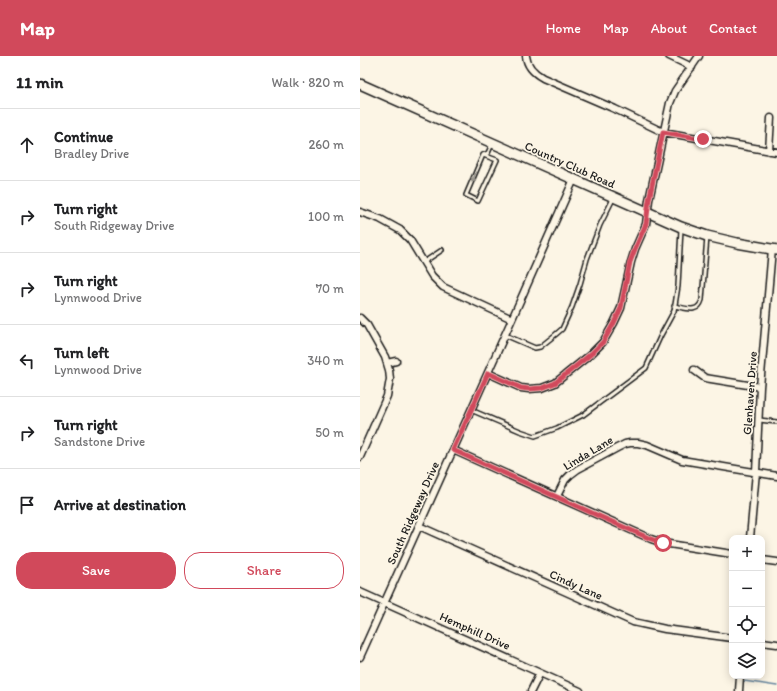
<!DOCTYPE html>
<html lang="en">
<head>
<meta charset="utf-8">
<style>
  :root { --surface:#fff; --page:#f2f2f2; --text:#202124; --muted:#757577; --line:#e0e0e0; --accent:#d1495b }
  body { margin:0; font-family:Itim,sans-serif; background:var(--page); color:var(--text) }
  .controls { position:absolute; right:12px; bottom:12px; display:grid; overflow:hidden; border-radius:8px; box-shadow:0 2px 10px #0003 }
  .controls button { width:36px; height:36px; display:grid; place-items:center; padding:0; border:0; border-bottom:1px solid var(--line); background:var(--surface); color:var(--text); font:20px sans-serif }
  .stop { position:absolute; width:12px; height:12px; margin:-9px; border:3px solid #d1495b; border-radius:50%; background:#fff }
  .stop.end { background:#d1495b; border-color:#fff; box-shadow:0 1px 4px #0008 }
  .list { margin:0; padding:0; list-style:none }
  h2 { display:flex; justify-content:space-between; align-items:center; height:52px; margin:0; padding:0 16px; font-size:17px }
  h2 small { font-size:13px; font-weight:400; color:var(--muted) }
  .list li { display:grid; grid-template-columns:26px 1fr auto; gap:12px; align-items:center; box-sizing:border-box; height:72px; padding:0 16px; border-top:1px solid var(--line) }
  .list b { display:block; font-size:15px; white-space:nowrap }
  .list p { margin:0; font-size:13px; white-space:nowrap; color:var(--muted) }
  .list em { font-size:13px; font-style:normal; color:var(--muted) }
  .actions { display:flex; gap:8px; padding:12px 16px }
  .actions a { flex:1; padding:9px 0; border:1px solid var(--accent); border-radius:16px; text-align:center; font-size:14px; color:var(--accent) }
  .actions .main { background:var(--accent); color:#fff }
  .icon { flex:none; width:22px; height:22px; fill:none; stroke:currentColor; stroke-width:2; stroke-linecap:round; stroke-linejoin:round }
  .map { position:relative; flex:none; width:417px; height:635px; overflow:hidden }
  header { display:flex; align-items:center; gap:24px; box-sizing:border-box; height:56px; padding:0 20px; background:var(--accent); color:#fff }
  header strong { font-size:19px }
  nav { display:flex; gap:22px; margin-inline-start:auto; font-size:14px }
  main { display:flex }
  aside { flex:1; background:var(--surface) }
  .map>svg:first-child { display:block }
  .lines { fill:none; stroke-linecap:round; stroke-linejoin:round }
  .stream { stroke:#6887a0; stroke-width:1.5 }
  .lane-casing { stroke:#1c1c1c; stroke-width:6 }
  .street-casing { stroke:#1c1c1c; stroke-width:9 }
  .secondary-casing { stroke:#1c1c1c; stroke-width:12 }
  .lane { stroke:#fcf5e5; stroke-width:3 }
  .street { stroke:#fcf5e5; stroke-width:6 }
  .secondary { stroke:#fcf5e5; stroke-width:9 }
  .oneway { fill:#97938b }
  .route { stroke:#d1495b; stroke-width:5 }
  .labels { text-anchor:middle; stroke-width:3.5; stroke-linejoin:round; paint-order:stroke }
  .street-label { font-size:12px; fill:#1c1c1c; stroke:#fcf5e5 }
</style>
</head>
<body>
<header>
<strong>Map</strong>
<nav><a>Home</a><a>Map</a><a>About</a><a>Contact</a></nav>
</header>
<main>
<aside>
<h2>11 min<small>Walk · 820 m</small></h2>
<ul class="list">
<li><svg class="icon" aria-label="ahead" viewBox="0 0 24 24"><path d="M12 20V5M6 11l6-6 6 6"/></svg><div><b>Continue</b><p>Bradley Drive</p></div><em>260 m</em></li>
<li><svg class="icon" aria-label="right" viewBox="0 0 24 24"><path d="M7 20v-9h11M14 6l5 5-5 5"/></svg><div><b>Turn right</b><p>South Ridgeway Drive</p></div><em>100 m</em></li>
<li><svg class="icon" aria-label="right" viewBox="0 0 24 24"><path d="M7 20v-9h11M14 6l5 5-5 5"/></svg><div><b>Turn right</b><p>Lynnwood Drive</p></div><em>70 m</em></li>
<li><svg class="icon" aria-label="left" viewBox="0 0 24 24"><path d="M17 20v-9H6M10 6l-5 5 5 5"/></svg><div><b>Turn left</b><p>Lynnwood Drive</p></div><em>340 m</em></li>
<li><svg class="icon" aria-label="right" viewBox="0 0 24 24"><path d="M7 20v-9h11M14 6l5 5-5 5"/></svg><div><b>Turn right</b><p>Sandstone Drive</p></div><em>50 m</em></li>
<li><svg class="icon" aria-label="arrive" viewBox="0 0 24 24"><path d="M6 21V4h12l-3 4 3 4H6"/></svg><div><b>Arrive at destination</b></div></li>
</ul>
<div class="actions"><a class="main">Save</a><a>Share</a></div>
</aside>
<div class="map">
<svg width="417" height="635" viewBox="0 0 417 635">
  <rect width="100%" height="100%" fill="#fcf5e5"/>
  <filter id="ink" filterUnits="userSpaceOnUse"><feTurbulence type="fractalNoise" baseFrequency=".025" numOctaves="2"/><feDisplacementMap in="SourceGraphic" scale="8" xChannelSelector="R" yChannelSelector="G"/><feConvolveMatrix kernelMatrix="1 2 1 2 8 2 1 2 1" color-interpolation-filters="sRGB"/></filter>
  <g filter="url(#ink)">
    <g class="lines">
      <path class="stream" d="M384,625L417,630"/>
      <defs>
        <path id="lane" d="M123,99L137,104L118,145L106,139L123,99L128,97L132,88
          M64,206L82,194
          M314,250C326,252 338,258 342,244L347,181
          M145,279L175,292L180,291L195,279L202,273L212,251L220,228L227,203L240,169L253,143
          M111,354L160,375L175,380L197,372L223,359L286,312L301,279L314,255L318,230L321,173
          M399,364L417,366"/>
        <path id="street" d="M166,0C167,11 174,17 183,22L255,53L303,76L417,96
          M309,0L332,11
          M409,95L411,62
          M0,156L20,163L40,174L50,184L72,220L83,231L152,263
          M0,262L7,269L25,301L29,314L30,323L27,340L0,401
          M27,307L36,305
          M334,314L345,322L400,331
          M128,317L161,332L169,333L182,332L195,327L231,298L243,286L254,267L261,252L271,206L275,193L286,168L289,144L310,47L315,35L339,0
          M93,394L291,483L303,487L372,498
          M197,440L205,424L210,419L218,413L257,392L265,388L270,387H278L287,389L322,404L417,420
          M59,470L273,566L305,573L372,582
          M390,482L396,416L400,331L412,193
          M402,504L417,506
          M0,536L220,635
          M402,586L417,588
          M0,601L152,263L214,123
          M171,635L180,617
          M379,635L380,620"/>
        <path id="secondary" d="M0,28L321,171L347,180L377,187L417,194"/>
      </defs>
      <use href="#lane" class="lane-casing"/>
      <use href="#street" class="street-casing"/>
      <use href="#secondary" class="secondary-casing"/>
      <use href="#lane" class="lane"/>
      <use href="#street" class="street"/>
      <use href="#secondary" class="secondary"/>
    </g>
    <defs><path id="oneway-solid" d="M-6-.8H1V-3.2L6.5 0L1 3.2V.8H-6Z"/></defs>
    <use class="oneway" href="#oneway-solid" transform="translate(114 121) rotate(113)"/>
  </g>
  <g class="lines" filter="url(#ink)">
    <path class="route" d="M303,487L291,483L241,461L93,394L128,317L161,332L169,333L182,332L195,327L231,298L243,286L254,267L261,252L270,206L275,193L286,168L289,144L303,76L343,83"/>
  </g>
  <g class="labels">
    <g class="street-label">
      <text transform="translate(210 109) rotate(24)" y="4">Country Club Road</text>
      <text transform="translate(390 337) rotate(-86)" y="4">Glenhaven Drive</text>
      <text transform="translate(228 397) rotate(-31)" y="4">Linda Lane</text>
      <text transform="translate(53 457) rotate(-66)" y="4">South Ridgeway Drive</text>
      <text transform="translate(216 529) rotate(24)" y="4">Cindy Lane</text>
      <text transform="translate(115 575) rotate(24)" y="4">Hemphill Drive</text>
    </g>
  </g>
</svg>
<div class="controls">
<button>+</button>
<button>−</button>
<button><svg class="icon" aria-label="locate" viewBox="0 0 24 24"><circle cx="12" cy="12" r="6"/><path d="M12 2v4M12 18v4M2 12h4M18 12h4"/></svg></button>
<button><svg class="icon" aria-label="layers" viewBox="0 0 24 24"><path d="M12 4l9 5-9 5-9-5zM3 14l9 5 9-5"/></svg></button>
</div>
<div class="stop" style="left:303px;top:487px"></div>
<div class="stop end" style="left:343px;top:83px"></div>
</div>
</main>
</body>
</html>
